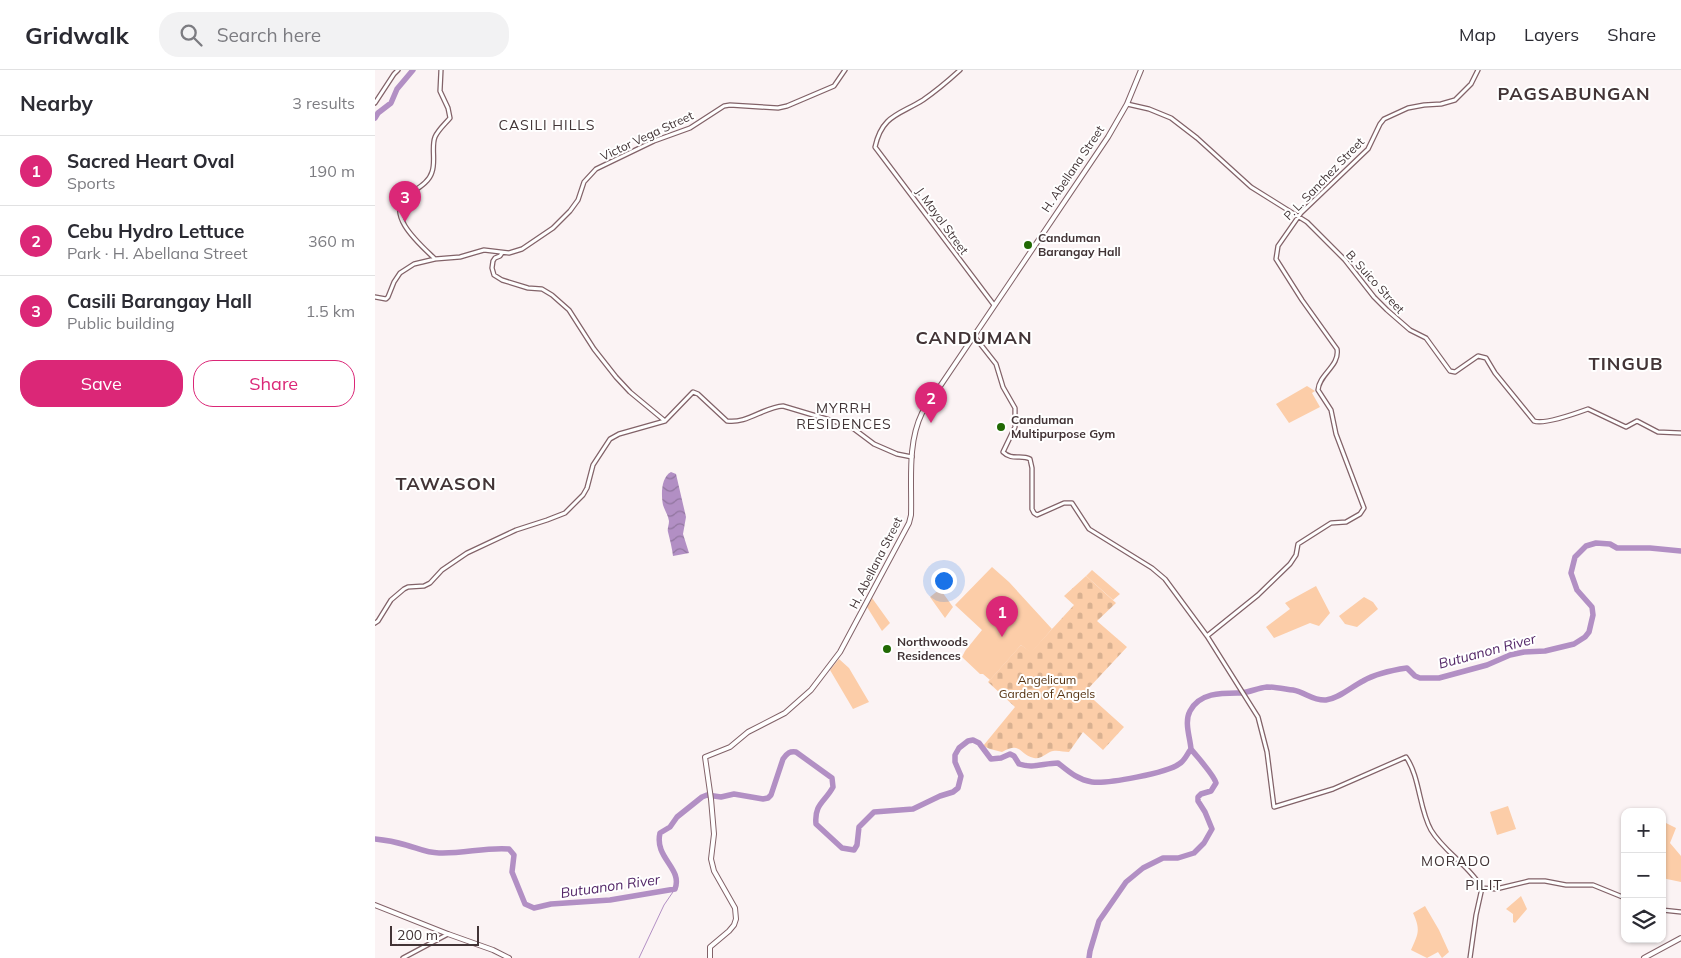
<!DOCTYPE html>
<html lang="en">
<head>
<meta charset="utf-8">
<style>
  :root { --surface:#fff; --page:#f2f2f3; --text:#2b2b33; --muted:#7c7c81; --line:#e1e1e2; --accent:#db2777 }
  body { margin:0; font-family:Mulish,sans-serif; background:var(--page); color:var(--text) }
  .controls { position:absolute; right:15px; bottom:15px; display:grid; overflow:hidden; border-radius:10px; box-shadow:0 1px 4px #0004 }
  .controls button { width:45px; height:45px; display:grid; place-items:center; padding:0; border:0; border-bottom:1px solid var(--line); background:var(--surface); color:var(--text); font:25px sans-serif }
  .scale { position:absolute; left:15px; bottom:12px; width:89px; box-sizing:border-box; padding-left:5px; border:2px solid #423436; border-top:0; font-size:14px; line-height:18px; white-space:nowrap; color:#423436; -webkit-text-stroke:4px #fff; paint-order:stroke }
  .you { position:absolute; left:568px; top:510px; width:18px; height:18px; margin:-12px; border:4px solid #fff; border-radius:50%; background:#1a73e8; box-shadow:0 0 0 8px #1a73e833 }
  .badge { display:grid; place-items:center; width:32px; height:32px; border-radius:50%; background:var(--accent); color:#fff; font-size:16px; font-weight:700 }
  .pin { position:absolute; translate:-50% -41px; filter:drop-shadow(0 1px 2px #0008) }
  .pin::after { content:''; position:absolute; top:26px; width:18px; height:15px; background:inherit; clip-path:polygon(0 0,100% 0,50% 100%) }
  .list { margin:0; padding:0; list-style:none }
  h2 { display:flex; justify-content:space-between; align-items:center; height:65px; margin:0; padding:0 20px; font-size:21px }
  h2 small { font-size:16px; font-weight:400; color:var(--muted) }
  .list li { display:grid; grid-template-columns:32px 1fr auto; gap:15px; align-items:center; box-sizing:border-box; height:70px; padding:0 20px; border-top:1px solid var(--line) }
  .list b { display:block; font-size:19px; white-space:nowrap }
  .list p { margin:0; font-size:16px; white-space:nowrap; color:var(--muted) }
  .list em { font-size:16px; font-style:normal; color:var(--muted) }
  .actions { display:flex; gap:10px; padding:15px 20px }
  .actions a { flex:1; padding:11px 0; border:1px solid var(--accent); border-radius:20px; text-align:center; font-size:18px; color:var(--accent) }
  .actions .main { background:var(--accent); color:#fff }
  .icon { flex:none; width:28px; height:28px; fill:none; stroke:currentColor; stroke-width:2; stroke-linecap:round; stroke-linejoin:round }
  .map { position:relative; flex:none; width:1306px; height:888px; overflow:hidden }
  header { display:flex; align-items:center; gap:30px; box-sizing:border-box; height:70px; padding:0 25px; background:var(--surface); border-bottom:1px solid var(--line) }
  header strong { font-size:24px }
  nav { display:flex; gap:28px; margin-inline-start:auto; font-size:18px }
  .search { width:350px; height:45px; background:var(--page); display:flex; align-items:center; gap:12px; box-sizing:border-box; padding:0 18px; border-radius:20px; color:var(--muted); font-size:19px }
  main { display:flex }
  aside { flex:1; background:var(--surface) }
  .map>svg:first-child { display:block }
  .green { fill:#fccda8 }
  .cemetery { fill:url(#cemetery-stones) }
  .water { fill:url(#water-waves) }
  .lines { fill:none; stroke-linecap:round; stroke-linejoin:round }
  .stream { stroke:#b28fc4; stroke-width:1 }
  .river { stroke:#b28fc4; stroke-width:5.5 }
  .tertiary-casing { stroke:#826268; stroke-width:5.5 }
  .secondary-casing { stroke:#826268; stroke-width:6 }
  .tertiary { stroke:#fff; stroke-width:3 }
  .secondary { stroke:#fff; stroke-width:4 }
  .poi-dot { fill:#216904; stroke:#fff; stroke-width:2 }
  .labels { text-anchor:middle; stroke-width:4; stroke-linejoin:round; paint-order:stroke }
  .street-label { font-size:12px; fill:#423436; stroke:#fff }
  .poi-label { font-size:12px; font-weight:bold; fill:#423436; stroke:#fff; text-anchor:start }
  .park-label { font-size:12px; fill:#54300e; stroke:#fff }
  .neighbourhood-label { font-size:14px; letter-spacing:1px; fill:#423436; stroke:#fff }
  .water-label { font-size:14px; font-style:italic; fill:#542768; stroke:#fff }
  .district-label { font-size:18px; font-weight:bold; letter-spacing:1px; fill:#423436; stroke:#fff }
</style>
</head>
<body>
<header>
<strong>Gridwalk</strong>
<div class="search"><svg class="icon" aria-label="search" viewBox="0 0 24 24"><circle cx="10" cy="10" r="6"/><path d="M15 15l6 6"/></svg>Search here</div>
<nav><a>Map</a><a>Layers</a><a>Share</a></nav>
</header>
<main>
<aside>
<h2>Nearby<small>3 results</small></h2>
<ul class="list">
<li><span class="badge">1</span><div><b>Sacred Heart Oval</b><p>Sports</p></div><em>190 m</em></li>
<li><span class="badge">2</span><div><b>Cebu Hydro Lettuce</b><p>Park · H. Abellana Street</p></div><em>360 m</em></li>
<li><span class="badge">3</span><div><b>Casili Barangay Hall</b><p>Public building</p></div><em>1.5 km</em></li>
</ul>
<div class="actions"><a class="main">Save</a><a>Share</a></div>
</aside>
<div class="map">
<svg width="1306" height="888" viewBox="0 0 1306 888">
  <defs>
    <pattern id="cemetery-stones" width="16" height="16" patternUnits="userSpaceOnUse" patternTransform="scale(1.25)"><rect width="16" height="16" fill="#fccda8"/><path d="M2 7V4a2 2 0 0 1 4 0v3zM10 15v-3a2 2 0 0 1 4 0v3z" fill="#d9b191"/></pattern>
    <pattern id="water-waves" width="16" height="10" patternUnits="userSpaceOnUse" patternTransform="scale(1.25)"><rect width="16" height="10" fill="#b28fc4"/><path d="M0 5q4-4 8 0t8 0" fill="none" stroke="#9276a0"/></pattern>
  </defs>
  <rect width="100%" height="100%" fill="#fbf3f4"/>
  <path class="green" d="M932,316L940,321L937,323L945,337L914,353L901,334Z
    M617,497L634,512L677,559L656,583L646,575L615,610L608,604H605L587,587L590,581L607,560L580,535Z
    M717,500L745,524L738,530L711,506Z
    M941,516L955,543L944,556L935,553L899,568L891,557L915,539L910,533Z
    M565,519L578,537L570,548L555,527Z
    M989,527L998,532L1003,539L982,557L970,554L964,546Z
    M497,528L515,553L507,561L492,537Z
    M464,589L474,598L494,632L478,639L455,600Z
    M1133,736L1141,759L1122,765L1115,742Z
    M1287,751L1301,758L1295,773L1306,786V812L1287,808Z
    M1146,826L1152,839L1140,853L1138,852V844L1131,839Z
    M1050,836L1064,860L1074,882L1067,888L1063,882L1052,888L1036,880C1043,864 1046,860 1038,843Z"/>
  <path class="cemetery" d="M711,506L741,533L722,551L752,577L710,622L749,657L728,680L708,662L694,682C689,682 683,680 678,681C672,682 666,690 659,688C644,685 647,671 627,682L615,679L608,676L640,637L613,612L646,575L656,582L699,535L689,526Z"/>
  <path class="water" d="M296,402L301,404L311,447L308,464L314,483L298,486C297,478 295,470 293,462C292,459 294,455 294,451C293,445 290,441 288,435C286,425 286,407 296,402Z"/>
  <g class="lines">
    <path class="stream" d="M264,888L289,835L300,819"/>
    <path class="river" d="M0,48L3,43L16,33L22,19L38,0
      M0,769C10,770 21,772 31,775C42,778 52,783 64,783C88,784 111,777 134,779L139,785L137,802L150,834L159,838L176,834L235,830L300,819C308,798 279,788 285,763L295,757L302,747L327,727L332,725L346,727L359,724L388,729L393,728L396,725L408,689C412,683 415,681 421,682L457,708L458,717C450,732 439,734 441,754L467,778L479,780L482,775L484,757L499,742L538,739L565,726L578,722L583,718L586,706L580,692V685L584,678L593,671L598,670L604,673L616,689L626,688L635,684L639,686L644,694C658,699 669,693 683,693C693,701 703,710 717,712C732,714 792,703 804,694C810,691 812,684 816,679C815,667 809,652 815,641C825,622 848,623 866,623C875,622 883,618 892,617C900,617 910,619 918,620C930,622 938,631 951,630C965,628 976,617 988,611C1000,604 1018,600 1032,598L1040,606L1045,608H1064L1112,595L1135,585L1149,582L1170,581L1199,574L1210,567L1214,562L1218,545L1217,537L1202,520L1196,503L1200,487L1211,476L1221,473L1235,474L1242,478H1275L1306,481
      M714,888L715,881L724,851L751,812L768,798L788,788H803L819,783L829,773L837,759L830,742L823,731V727L826,724L836,721L841,713C839,705 823,688 816,679"/>
    <defs>
      <path id="tertiary" d="M585,0C573,11 561,21 548,30C524,45 507,45 500,77L619,235
        M0,33L19,4L23,0
        M752,34L774,39L796,48L822,68L876,117L932,152L970,190L999,227L1012,240L1035,260L1051,268L1075,301L1080,302L1103,286L1111,288L1120,303L1159,351C1169,355 1202,343 1213,339L1251,357L1262,351L1283,362L1306,363
        M127,183L125,186L120,188L118,191L117,198L119,205L127,210L153,218L167,219L177,225L194,240L219,279L241,307L255,322L290,351
        M60,189C47,176 9,145 32,126C41,119 54,113 57,102C61,91 56,77 60,67C63,60 70,54 75,48L73,38L65,21L66,0
        M0,227L11,229L13,227L19,212L25,203L39,194L60,189L85,187L109,180L134,183L147,179L178,158L195,141L203,130L209,112L221,99L279,71L315,58L349,36L355,35L403,38L412,36L459,16L470,0
        M599,266L621,294L628,317L640,338V357L628,382C637,391 646,384 655,389L657,398V439L659,443L662,445L689,433H697L714,459L777,498L790,509L832,566L883,647L892,682L899,737L958,719L1031,687C1045,707 1044,739 1056,760C1069,782 1094,795 1107,818L1121,819L1154,811H1170L1191,815H1218L1250,828
        M0,553L3,551L16,530L29,519L33,517L49,516L55,513L67,500L92,483L141,460L172,450L190,443L208,425L212,418L218,395L235,369L244,364L290,351L318,322L323,324L352,351C372,354 389,337 408,336L475,356L499,374L522,384L537,387
        M832,566L883,525L915,494L921,485L923,474L956,453L971,452L985,444L989,438L961,364L956,340L943,320C944,304 965,296 962,279L927,230L901,189L903,176L926,143L993,79L1005,54L1009,49L1033,38L1049,35L1066,34L1080,30L1096,14L1103,0
        M1287,840L1306,842
        M28,888L73,864
        M1095,888L1101,845L1107,818"/>
      <path id="secondary" d="M0,835L73,864L118,880L134,888
        M335,888V877L354,861L359,855L361,849L360,838L339,801L336,789L339,764L336,729L330,687L355,677L373,662L410,643L436,620L465,582L534,453L536,445C537,412 532,374 547,343L733,67L752,34L766,0
        M1269,888L1306,868"/>
    </defs>
    <use href="#tertiary" class="tertiary-casing"/>
    <use href="#secondary" class="secondary-casing"/>
    <use href="#tertiary" class="tertiary"/>
    <use href="#secondary" class="secondary"/>
  </g>
  <g class="poi-dot">
    <circle cx="653" cy="175" r="5"/>
    <circle cx="626" cy="357" r="5"/>
    <circle cx="512" cy="579" r="5"/>
  </g>
  <g class="labels">
    <g class="street-label">
      <text transform="translate(272 66) rotate(-25)" y="4">Victor Vega Street</text>
      <text transform="translate(698 99) rotate(-56)" y="4">H. Abellana Street</text>
      <text transform="translate(949 109) rotate(-46)" y="4">P. L. Sanchez Street</text>
      <text transform="translate(567 151) rotate(54)" y="4">J. Mayol Street</text>
      <text transform="translate(1000 212) rotate(48)" y="4">B. Suico Street</text>
      <text transform="translate(501 493) rotate(-63)" y="4">H. Abellana Street</text>
    </g>
    <g class="poi-label">
      <text x="663" y="172">Canduman<tspan x="663" dy="14">Barangay Hall</tspan></text>
      <text x="636" y="354">Canduman<tspan x="636" dy="14">Multipurpose Gym</tspan></text>
      <text x="522" y="576">Northwoods<tspan x="522" dy="14">Residences</tspan></text>
    </g>
    <g class="park-label">
      <text x="672" y="614">Angelicum<tspan x="672" dy="14">Garden of Angels</tspan></text>
    </g>
    <g class="neighbourhood-label">
      <text x="172" y="60">CASILI HILLS</text>
      <text x="469" y="343">MYRRH<tspan x="469" dy="16">RESIDENCES</tspan></text>
      <text x="1081" y="796">MORADO</text>
      <text x="1109" y="820">PILIT</text>
    </g>
    <g class="water-label">
      <text transform="translate(1112 581) rotate(-15)" y="5">Butuanon River</text>
      <text transform="translate(235 816) rotate(-8)" y="5">Butuanon River</text>
    </g>
    <g class="district-label">
      <text x="1199" y="30">PAGSABUNGAN</text>
      <text x="599" y="274">CANDUMAN</text>
      <text x="1251" y="300">TINGUB</text>
      <text x="71" y="420">TAWASON</text>
    </g>
  </g>
</svg>
<div class="controls">
<button>+</button>
<button>−</button>
<button><svg class="icon" aria-label="layers" viewBox="0 0 24 24"><path d="M12 4l9 5-9 5-9-5zM3 14l9 5 9-5"/></svg></button>
</div>
<div class="scale">200 m</div>
<div class="you"></div>
<div class="pin badge" style="left:627px;top:567px">1</div>
<div class="pin badge" style="left:556px;top:353px">2</div>
<div class="pin badge" style="left:30px;top:152px">3</div>
</div>
</main>
</body>
</html>
